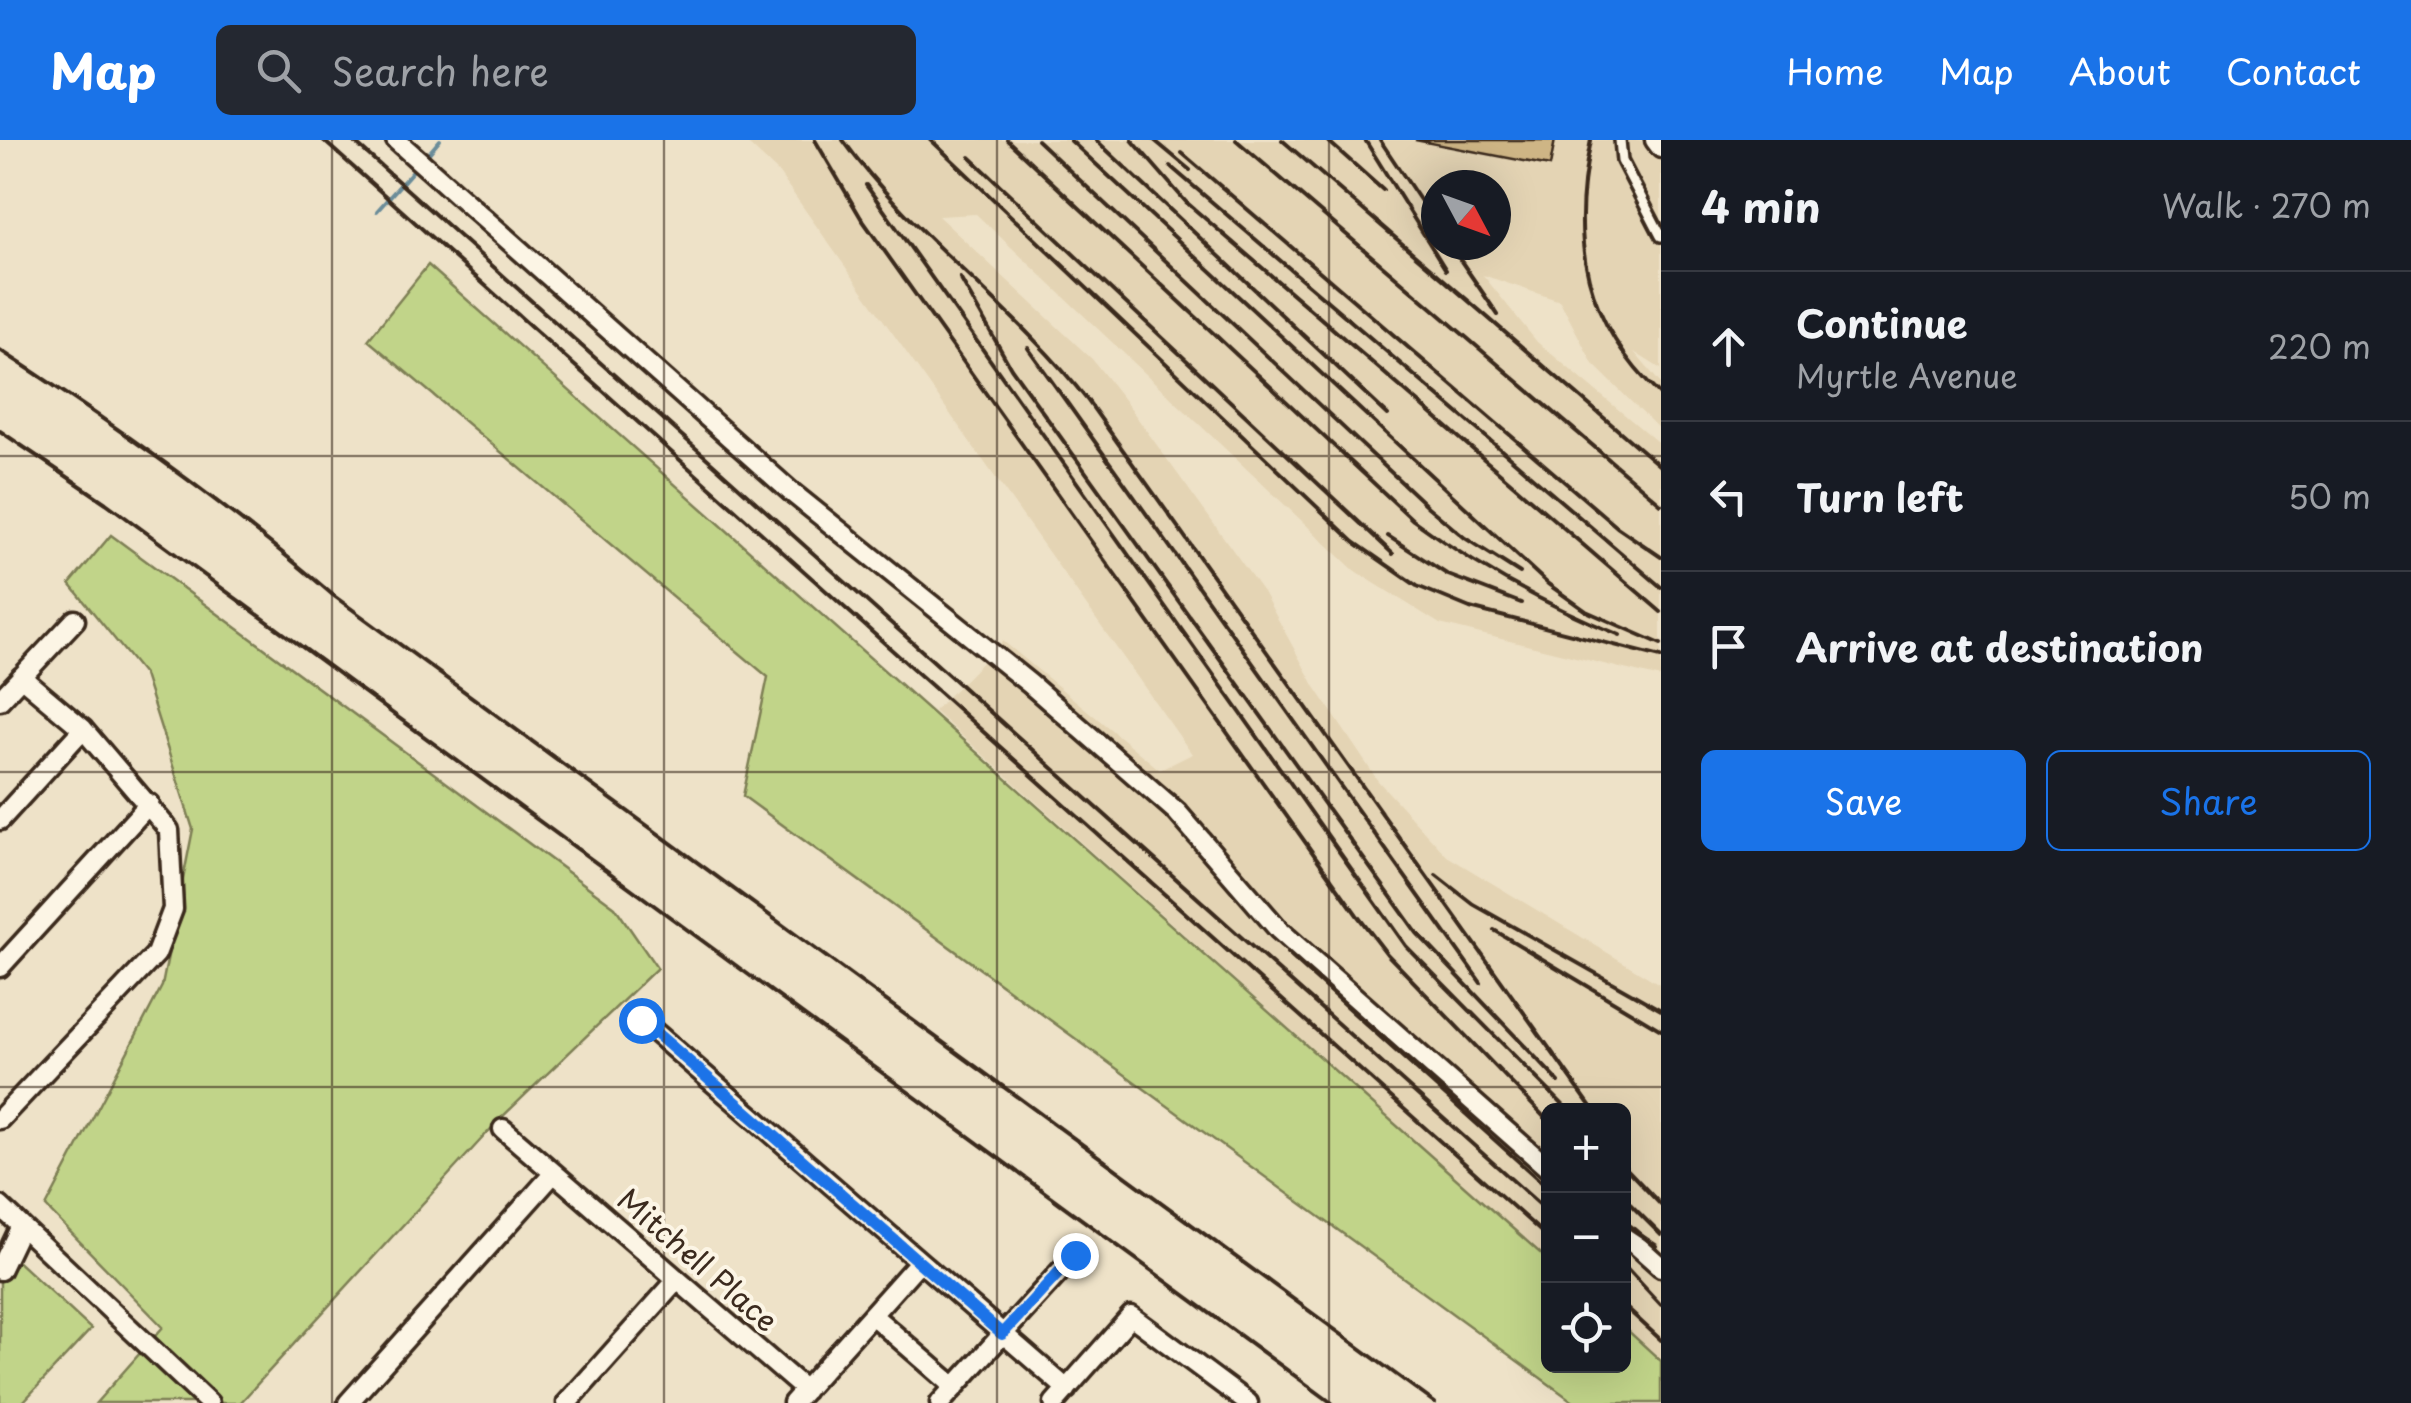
<!DOCTYPE html>
<html lang="en">
<head>
<meta charset="utf-8">
<style>
  :root { --surface:#171b24; --page:#242831; --text:#f1f3f6; --muted:#9ea1a6; --line:#363941; --accent:#1a73e8 }
  body { margin:0; font-family:"Playpen Sans",sans-serif; background:var(--page); color:var(--text) }
  .controls { position:absolute; right:30px; bottom:30px; display:grid; overflow:hidden; border-radius:15px; box-shadow:0 10px 40px #0002 }
  .controls button { width:90px; height:90px; display:grid; place-items:center; padding:0; border:0; border-bottom:2px solid var(--line); background:var(--surface); color:var(--text); font:50px sans-serif }
  .compass { position:absolute; left:1421px; top:30px; width:90px; height:90px; border-radius:50%; background:var(--surface); box-shadow:0 10px 40px #0002; rotate:131deg }
  .stop { position:absolute; width:30px; height:30px; margin:-22px; border:8px solid #1a73e8; border-radius:50%; background:#fff }
  .stop.end { background:#1a73e8; border-color:#fff; box-shadow:0 2px 10px #0008 }
  .list { margin:0; padding:0; list-style:none }
  h2 { display:flex; justify-content:space-between; align-items:center; height:130px; margin:0; padding:0 40px; font-size:42px }
  h2 small { font-size:32px; font-weight:400; color:var(--muted) }
  .list li { display:grid; grid-template-columns:65px 1fr auto; gap:30px; align-items:center; box-sizing:border-box; height:150px; padding:0 40px; border-top:2px solid var(--line) }
  .list b { display:block; font-size:38px; white-space:nowrap }
  .list p { margin:0; font-size:32px; white-space:nowrap; color:var(--muted) }
  .list em { font-size:32px; font-style:normal; color:var(--muted) }
  .actions { display:flex; gap:20px; padding:30px 40px }
  .actions a { flex:1; padding:22px 0; border:2px solid var(--accent); border-radius:15px; text-align:center; font-size:35px; color:var(--accent) }
  .actions .main { background:var(--accent); color:#fff }
  .icon { flex:none; width:55px; height:55px; fill:none; stroke:currentColor; stroke-width:2; stroke-linecap:round; stroke-linejoin:round }
  .map { position:relative; flex:none; width:1661px; height:1263px; overflow:hidden }
  header { display:flex; align-items:center; gap:60px; box-sizing:border-box; height:140px; padding:0 50px; background:var(--accent); color:#fff }
  header strong { font-size:48px }
  nav { display:flex; gap:55px; margin-inline-start:auto; font-size:35px }
  .search { width:700px; height:90px; background:var(--page); display:flex; align-items:center; gap:25px; box-sizing:border-box; padding:0 35px; border-radius:15px; color:var(--muted); font-size:38px }
  main { display:flex }
  aside { flex:1; background:var(--surface) }
  .map>svg:first-child { display:block }
  .built { fill:#e4d4b4; fill-rule:evenodd }
  .green { fill:#c1d489; stroke:#7e7f54; stroke-width:2.5 }
  .lines { fill:none; stroke-linecap:round; stroke-linejoin:round }
  .stream { stroke:#6a8c99; stroke-width:4 }
  .building { fill:#ceb585; stroke:#3b2a1e; stroke-width:2.5 }
  .lane-casing { stroke:#3b2a1e; stroke-width:16 }
  .street-casing { stroke:#3b2a1e; stroke-width:25 }
  .lane { stroke:#fcf5e5; stroke-width:9 }
  .street { stroke:#fcf5e5; stroke-width:18 }
  .rail { stroke:#3b2a1e; stroke-width:4 }
  .route { stroke:#1a73e8; stroke-width:12 }
  .grid { fill:none; stroke:#3b2a1e; stroke-width:2.5; stroke-opacity:0.55 }
  .labels { text-anchor:middle; stroke-width:8; stroke-linejoin:round; paint-order:stroke }
  .street-label { font-size:30px; fill:#3b2a1e; stroke:#fcf5e5 }
</style>
</head>
<body>
<header>
<strong>Map</strong>
<div class="search"><svg class="icon" aria-label="search" viewBox="0 0 24 24"><circle cx="10" cy="10" r="6"/><path d="M15 15l6 6"/></svg>Search here</div>
<nav><a>Home</a><a>Map</a><a>About</a><a>Contact</a></nav>
</header>
<main>
<div class="map">
<svg width="1661" height="1263" viewBox="0 0 1661 1263">
  <rect width="100%" height="100%" fill="#eee2c8"/>
  <filter id="ink" filterUnits="userSpaceOnUse"><feTurbulence type="fractalNoise" baseFrequency=".01" numOctaves="2"/><feDisplacementMap in="SourceGraphic" scale="20" xChannelSelector="R" yChannelSelector="G"/><feConvolveMatrix kernelMatrix="1 2 1 2 8 2 1 2 1" color-interpolation-filters="sRGB"/></filter>
  <g filter="url(#ink)">
    <path class="built" d="M744,0H1640L1661,21V229L1634,212L1661,244V291L1593,224L1560,161L1483,135L1537,202L1661,305V538L1440,484L1355,431L976,74L938,76L1092,219L1125,261L1263,452L1315,547L1378,641L1447,716L1661,845V1221L1624,1187V971H1548V1120L934,571L1003,501L1160,630L1192,614L778,32ZM1436,45H1496V105H1436Z"/>
    <path class="green" d="M428,125L1548,1120V1226H1624V1187L1661,1221V1263H1575L743,656L768,537L368,200Z
      M111,395L615,767L657,828L499,980L240,1263H96L163,1187L46,1067L162,846L193,689L144,535L70,444Z
      M0,1105L91,1189L22,1263H0Z"/>
    <g class="lines">
      <path class="stream" d="M424,19L440,0
        M377,71L417,26"/>
    </g>
    <path class="building" d="M1415,0H1555L1550,26Z"/>
    <g class="lines">
      <defs>
        <path id="lane" d="M1620,0L1622,21L1661,96"/>
        <path id="street" d="M396,0L790,351L1030,544L1177,672L1279,790L1548,1028
          M1655,0L1661,8
          M0,560L75,480
          M0,680L83,589
          M0,827L149,664
          M641,880L1067,1249
          M0,979L156,814L173,769L169,690L83,589L21,537
          M503,989L805,1250
          M0,1066L209,1263
          M1624,1094L1661,1127
          M0,1130L21,1086
          M872,1175L955,1247
          M348,1263L554,1033
          M567,1263L677,1140
          M793,1263L919,1122
          M940,1263L1075,1115
          M1054,1263L1131,1176L1248,1263"/>
      </defs>
      <use href="#lane" class="lane-casing"/>
      <use href="#street" class="street-casing"/>
      <use href="#lane" class="lane"/>
      <use href="#street" class="street"/>
      <path class="rail" d="M323,0L1548,1098
        M352,0L1548,1072
        M815,0L861,78L1357,775L1387,814L1548,981
        M843,0C911,95 1015,167 1088,261L1594,971
        M931,0L1354,402L1417,446L1470,468L1661,517
        M1007,0L1413,380C1478,428 1545,465 1620,495
        M1037,0L1428,367L1465,398L1520,433
        M1070,0L1548,444L1586,471L1661,504
        M1096,0L1388,275
        M1132,0L1186,62L1661,472
        M1154,0L1190,30
        M1236,0L1661,364
        M1282,0L1661,327
        M1327,0L1383,50
        M1365,0L1446,130
        M1380,0L1436,84
        M1591,0C1569,103 1584,182 1661,256
        M1182,13L1617,387L1661,417
        M970,17L1393,414
        M1170,26L1661,447
        M866,45L1406,806L1569,971
        M1450,105L1498,175
        M960,138L1011,228L1417,793L1559,942
        M1028,208L1481,843
        M0,210C117,286 229,365 334,456L1435,1263
        M0,291L106,363L1332,1263
        M1388,396L1448,435L1521,463
        M1436,735L1473,764L1661,870
        M1494,790L1661,890
        M1287,813L1548,1048
        M1624,1026L1661,1065
        M1624,1058L1661,1095
        M1624,1084L1657,1106
        M1624,1125L1661,1165
        M1624,1166L1661,1200"/>
    </g>
  </g>
  <g class="lines" filter="url(#ink)">
    <path class="route" d="M641,880L1002,1194L1075,1115"/>
  </g>
  <path class="grid" d="M332,0V1263M664,0V1263M997,0V1263M1329,0V1263M0,316H1661M0,632H1661M0,947H1661"/>
  <g class="labels">
    <g class="street-label">
      <text transform="translate(697 1121) rotate(41)" y="10">Mitchell Place</text>
    </g>
  </g>
</svg>
<div class="controls">
<button>+</button>
<button>−</button>
<button><svg class="icon" aria-label="locate" viewBox="0 0 24 24"><circle cx="12" cy="12" r="6"/><path d="M12 2v4M12 18v4M2 12h4M18 12h4"/></svg></button>
</div>
<svg class="compass" viewBox="-18 -18 36 36"><path d="M0-13l5 13h-10z" fill="#e53935"/><path d="M0 13l5-13h-10z" fill="#9ea1a6"/></svg>
<div class="stop" style="left:641px;top:880px"></div>
<div class="stop end" style="left:1075px;top:1115px"></div>
</div>
<aside>
<h2>4 min<small>Walk · 270 m</small></h2>
<ul class="list">
<li><svg class="icon" aria-label="ahead" viewBox="0 0 24 24"><path d="M12 20V5M6 11l6-6 6 6"/></svg><div><b>Continue</b><p>Myrtle Avenue</p></div><em>220 m</em></li>
<li><svg class="icon" aria-label="left" viewBox="0 0 24 24"><path d="M17 20v-9H6M10 6l-5 5 5 5"/></svg><div><b>Turn left</b></div><em>50 m</em></li>
<li><svg class="icon" aria-label="arrive" viewBox="0 0 24 24"><path d="M6 21V4h12l-3 4 3 4H6"/></svg><div><b>Arrive at destination</b></div></li>
</ul>
<div class="actions"><a class="main">Save</a><a>Share</a></div>
</aside>
</main>
</body>
</html>
